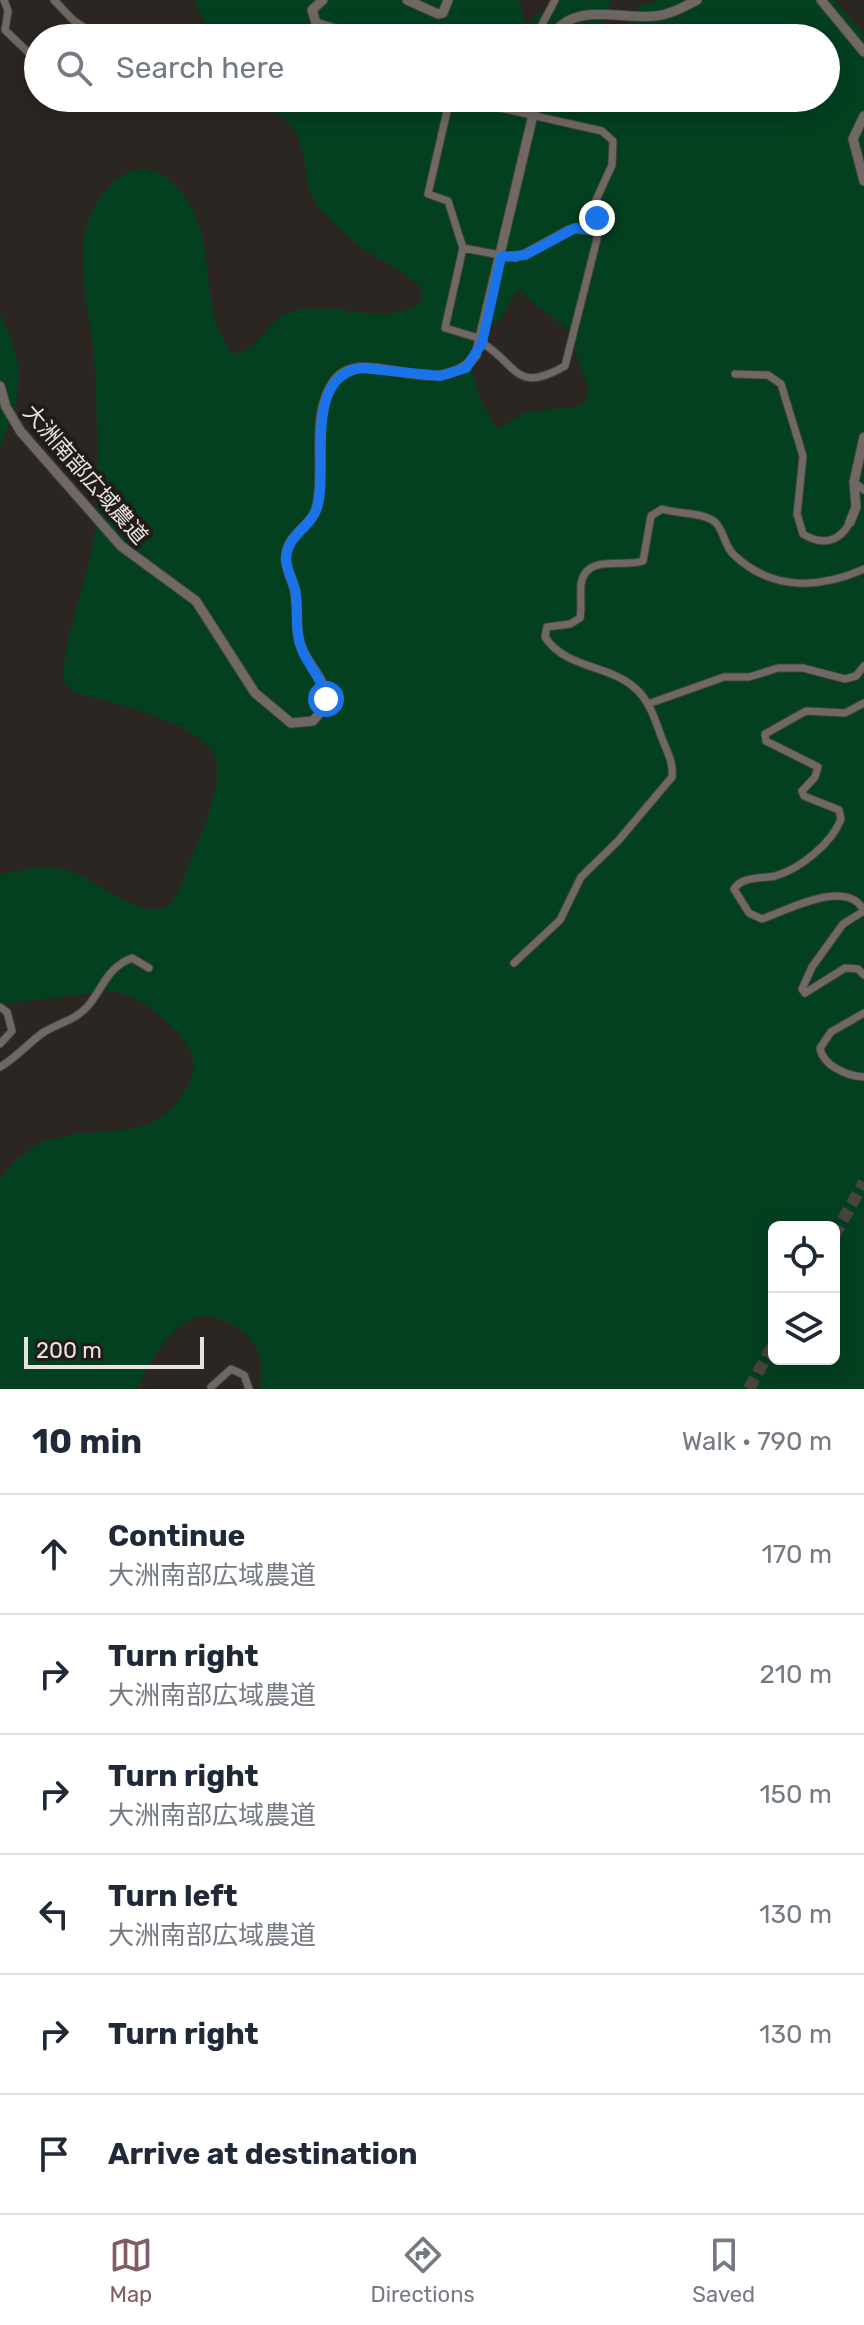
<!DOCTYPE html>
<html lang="en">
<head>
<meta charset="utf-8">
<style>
  :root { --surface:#fff; --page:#f2f2f3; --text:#1f2937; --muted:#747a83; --line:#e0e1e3; --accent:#7f5d60 }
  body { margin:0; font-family:Rubik,"Noto Sans JP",sans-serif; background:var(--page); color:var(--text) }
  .controls { position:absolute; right:24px; bottom:24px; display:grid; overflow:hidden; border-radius:12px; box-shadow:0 4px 20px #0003 }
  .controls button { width:72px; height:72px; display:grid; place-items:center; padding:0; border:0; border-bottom:2px solid var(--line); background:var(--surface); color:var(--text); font:40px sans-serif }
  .scale { position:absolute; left:24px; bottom:20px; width:180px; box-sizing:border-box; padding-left:8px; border:4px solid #e7e3e1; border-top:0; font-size:22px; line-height:28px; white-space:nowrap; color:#e7e3e1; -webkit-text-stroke:6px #221c19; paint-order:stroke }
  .stop { position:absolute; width:24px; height:24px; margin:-18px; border:6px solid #1a73e8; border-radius:50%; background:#fff }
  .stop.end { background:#1a73e8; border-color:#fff; box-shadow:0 2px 8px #0008 }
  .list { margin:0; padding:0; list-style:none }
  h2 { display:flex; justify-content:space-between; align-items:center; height:104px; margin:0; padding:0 32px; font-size:34px }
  h2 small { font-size:26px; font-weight:400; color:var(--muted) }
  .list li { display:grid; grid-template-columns:52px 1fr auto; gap:24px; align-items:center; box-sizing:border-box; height:120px; padding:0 32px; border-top:2px solid var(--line) }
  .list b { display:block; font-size:30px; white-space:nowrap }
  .list p { margin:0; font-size:26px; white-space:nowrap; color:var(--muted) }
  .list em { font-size:26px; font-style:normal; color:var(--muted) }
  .icon { flex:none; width:44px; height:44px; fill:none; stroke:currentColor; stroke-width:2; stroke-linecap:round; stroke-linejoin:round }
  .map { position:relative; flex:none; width:864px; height:1389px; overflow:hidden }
  .search { position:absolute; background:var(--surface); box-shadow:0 4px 20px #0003; left:24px; right:24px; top:24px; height:88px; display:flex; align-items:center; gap:20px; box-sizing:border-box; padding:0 28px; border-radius:44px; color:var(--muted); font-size:30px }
  .sheet { height:824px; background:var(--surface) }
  nav { display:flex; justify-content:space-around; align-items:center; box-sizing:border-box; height:112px; border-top:2px solid var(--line); background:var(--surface); font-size:22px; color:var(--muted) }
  nav a { display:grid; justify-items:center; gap:4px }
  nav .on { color:var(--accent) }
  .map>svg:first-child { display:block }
  .green { fill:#034020; fill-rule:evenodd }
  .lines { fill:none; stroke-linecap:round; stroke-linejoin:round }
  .trunk-tunnel { stroke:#484240; stroke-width:12; stroke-dasharray:12 6; stroke-linecap:butt }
  .minor-casing { stroke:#47423f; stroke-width:9 }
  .tertiary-casing { stroke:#47423f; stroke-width:11 }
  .minor { stroke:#6f6864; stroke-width:7 }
  .tertiary { stroke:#6f6864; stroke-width:9 }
  .route { stroke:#1a73e8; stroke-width:10 }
  .labels { text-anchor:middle; stroke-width:8; stroke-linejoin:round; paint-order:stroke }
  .street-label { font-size:22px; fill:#e7e3e1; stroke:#221c19 }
</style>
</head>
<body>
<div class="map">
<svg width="864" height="1389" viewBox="0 0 864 1389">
  <rect width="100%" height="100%" fill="#2c2623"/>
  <path class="green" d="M195,0H518L526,25L557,0H609V9L595,38H210Z
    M657,0H834L864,34V1389H260C265,1359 256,1334 227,1322C218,1318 207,1314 197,1317C169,1326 148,1364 137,1389H0V1179C12,1164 23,1151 41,1143C100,1119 155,1153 190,1081C201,1057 184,1039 167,1023C151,1007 133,993 110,991L0,1004V874C20,870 47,865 67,870C94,877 132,915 161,909C177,906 186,872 191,858C201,835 227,777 213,753C198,726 135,709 106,700C91,696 72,696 63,681C64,625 94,572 96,516C98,465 98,409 94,358C91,318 79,278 84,238C88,204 127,148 165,177C227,222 191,303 232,353C256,355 265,323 286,314C330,296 381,330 421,302L423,291C407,271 383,263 362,248C348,237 334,223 321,210C299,186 312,148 289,124C279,114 264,107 253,98H826V38H618L639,7ZM517,289L568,330L589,390L582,406L526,412L497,429C478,401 466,367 474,334L500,320ZM774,1227H834V1359H774Z
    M0,314C26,366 23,394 0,447Z"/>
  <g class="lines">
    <path class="trunk-tunnel" d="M834,1236L864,1182
      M749,1389L774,1343"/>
    <defs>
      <path id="minor" d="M4,0L8,11L5,30L32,56L38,74
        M54,0L73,20L99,38
        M535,38L555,0
        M450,98L428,194L448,201L463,248L445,328L482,339
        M456,98L602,131L613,141L612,165L596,200L597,239L565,366C514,395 518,364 482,343
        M463,248L516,258L569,229L598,231
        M735,374L768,375L781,384L803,456L797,514L803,534C822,546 840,542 850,522
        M854,482L864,490
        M864,703L845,713L806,711L765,734L766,741L818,767L815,777L802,791L804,796L839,810L841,819C832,843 800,869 775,876C761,879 742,876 734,889L749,913L762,919C788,910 848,877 864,911L843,924L812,967L802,989L805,993L845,968L858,969L864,975
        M648,704L724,677H749L778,668H803L845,679L856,676L864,666
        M514,963L560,920L581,877L618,841L672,777C674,763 666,749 661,736C655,719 649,700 635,688C608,664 566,669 545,637L547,627L570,624L580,618C582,607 580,595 581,584C586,553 624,568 643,561L651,516L662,509C678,514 703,512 715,522C724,530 724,545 733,554C771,591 819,589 864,569
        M0,1007L7,1012L12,1031L0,1044
        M864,1013L831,1032L820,1048C823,1066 847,1076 864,1077
        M0,1067C17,1057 28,1043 44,1032C59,1023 75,1020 87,1007C102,990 107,967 132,958L149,968
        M211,1387L231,1369L244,1375L249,1389"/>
      <path id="tertiary" d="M323,0L312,10L316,23L364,38
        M407,0L438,14L443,13L448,0
        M821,0L864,52
        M551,38C572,0 621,20 656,16C671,14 684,7 697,0
        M864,116L853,139L864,181
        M0,386L6,407L21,432L121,546L196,601L255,693L291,723L313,721C346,686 302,670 298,634C296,620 298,606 295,592C293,580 285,569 286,557C287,533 313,526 317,506C326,468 309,414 335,380C365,343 438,405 476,355L537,98
        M850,522L856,507L854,482L864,437"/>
    </defs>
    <use href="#minor" class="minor-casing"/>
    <use href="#tertiary" class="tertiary-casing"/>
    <use href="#minor" class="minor"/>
    <use href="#tertiary" class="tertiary"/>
  </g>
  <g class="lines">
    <path class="route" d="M326,699C323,680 310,668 302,650C294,631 299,609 295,589C292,579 287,570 286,560C286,535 310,529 317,508C329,470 302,375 362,368L440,376L466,368L482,343L501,257L525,255L575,228L598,231L597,218"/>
  </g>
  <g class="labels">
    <g class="street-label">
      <text transform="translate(86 474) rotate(49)" y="8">大洲南部広域農道</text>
    </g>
  </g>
</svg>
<div class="controls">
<button><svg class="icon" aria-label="locate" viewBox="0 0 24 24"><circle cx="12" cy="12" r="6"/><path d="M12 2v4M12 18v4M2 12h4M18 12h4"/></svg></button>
<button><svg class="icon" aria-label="layers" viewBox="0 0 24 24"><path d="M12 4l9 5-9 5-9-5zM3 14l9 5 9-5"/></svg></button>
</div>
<div class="scale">200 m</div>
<div class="stop" style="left:326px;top:699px"></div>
<div class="stop end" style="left:597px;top:218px"></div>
<div class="search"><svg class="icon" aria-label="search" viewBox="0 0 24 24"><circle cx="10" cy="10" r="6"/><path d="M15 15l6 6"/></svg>Search here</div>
</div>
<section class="sheet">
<h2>10 min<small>Walk · 790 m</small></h2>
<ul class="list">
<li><svg class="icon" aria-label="ahead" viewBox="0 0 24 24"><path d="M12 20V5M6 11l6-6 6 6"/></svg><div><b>Continue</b><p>大洲南部広域農道</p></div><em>170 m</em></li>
<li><svg class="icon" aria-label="right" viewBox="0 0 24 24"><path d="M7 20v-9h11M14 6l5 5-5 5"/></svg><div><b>Turn right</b><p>大洲南部広域農道</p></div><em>210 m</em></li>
<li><svg class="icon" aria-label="right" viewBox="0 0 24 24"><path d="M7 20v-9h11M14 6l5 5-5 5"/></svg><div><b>Turn right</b><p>大洲南部広域農道</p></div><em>150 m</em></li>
<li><svg class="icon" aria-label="left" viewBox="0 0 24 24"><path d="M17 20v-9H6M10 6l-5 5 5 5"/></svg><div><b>Turn left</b><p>大洲南部広域農道</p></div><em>130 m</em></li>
<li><svg class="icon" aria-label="right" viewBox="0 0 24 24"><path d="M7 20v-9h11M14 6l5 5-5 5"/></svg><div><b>Turn right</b></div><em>130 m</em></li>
<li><svg class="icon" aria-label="arrive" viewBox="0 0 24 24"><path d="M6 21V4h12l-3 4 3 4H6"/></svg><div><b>Arrive at destination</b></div></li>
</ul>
</section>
<nav>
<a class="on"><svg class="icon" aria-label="map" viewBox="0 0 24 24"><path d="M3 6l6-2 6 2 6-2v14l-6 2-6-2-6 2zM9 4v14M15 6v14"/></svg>Map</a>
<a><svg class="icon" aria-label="directions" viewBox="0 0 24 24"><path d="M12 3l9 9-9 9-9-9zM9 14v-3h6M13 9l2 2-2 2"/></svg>Directions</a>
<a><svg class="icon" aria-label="saved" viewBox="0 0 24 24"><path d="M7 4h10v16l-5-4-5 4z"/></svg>Saved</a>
</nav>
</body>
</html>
